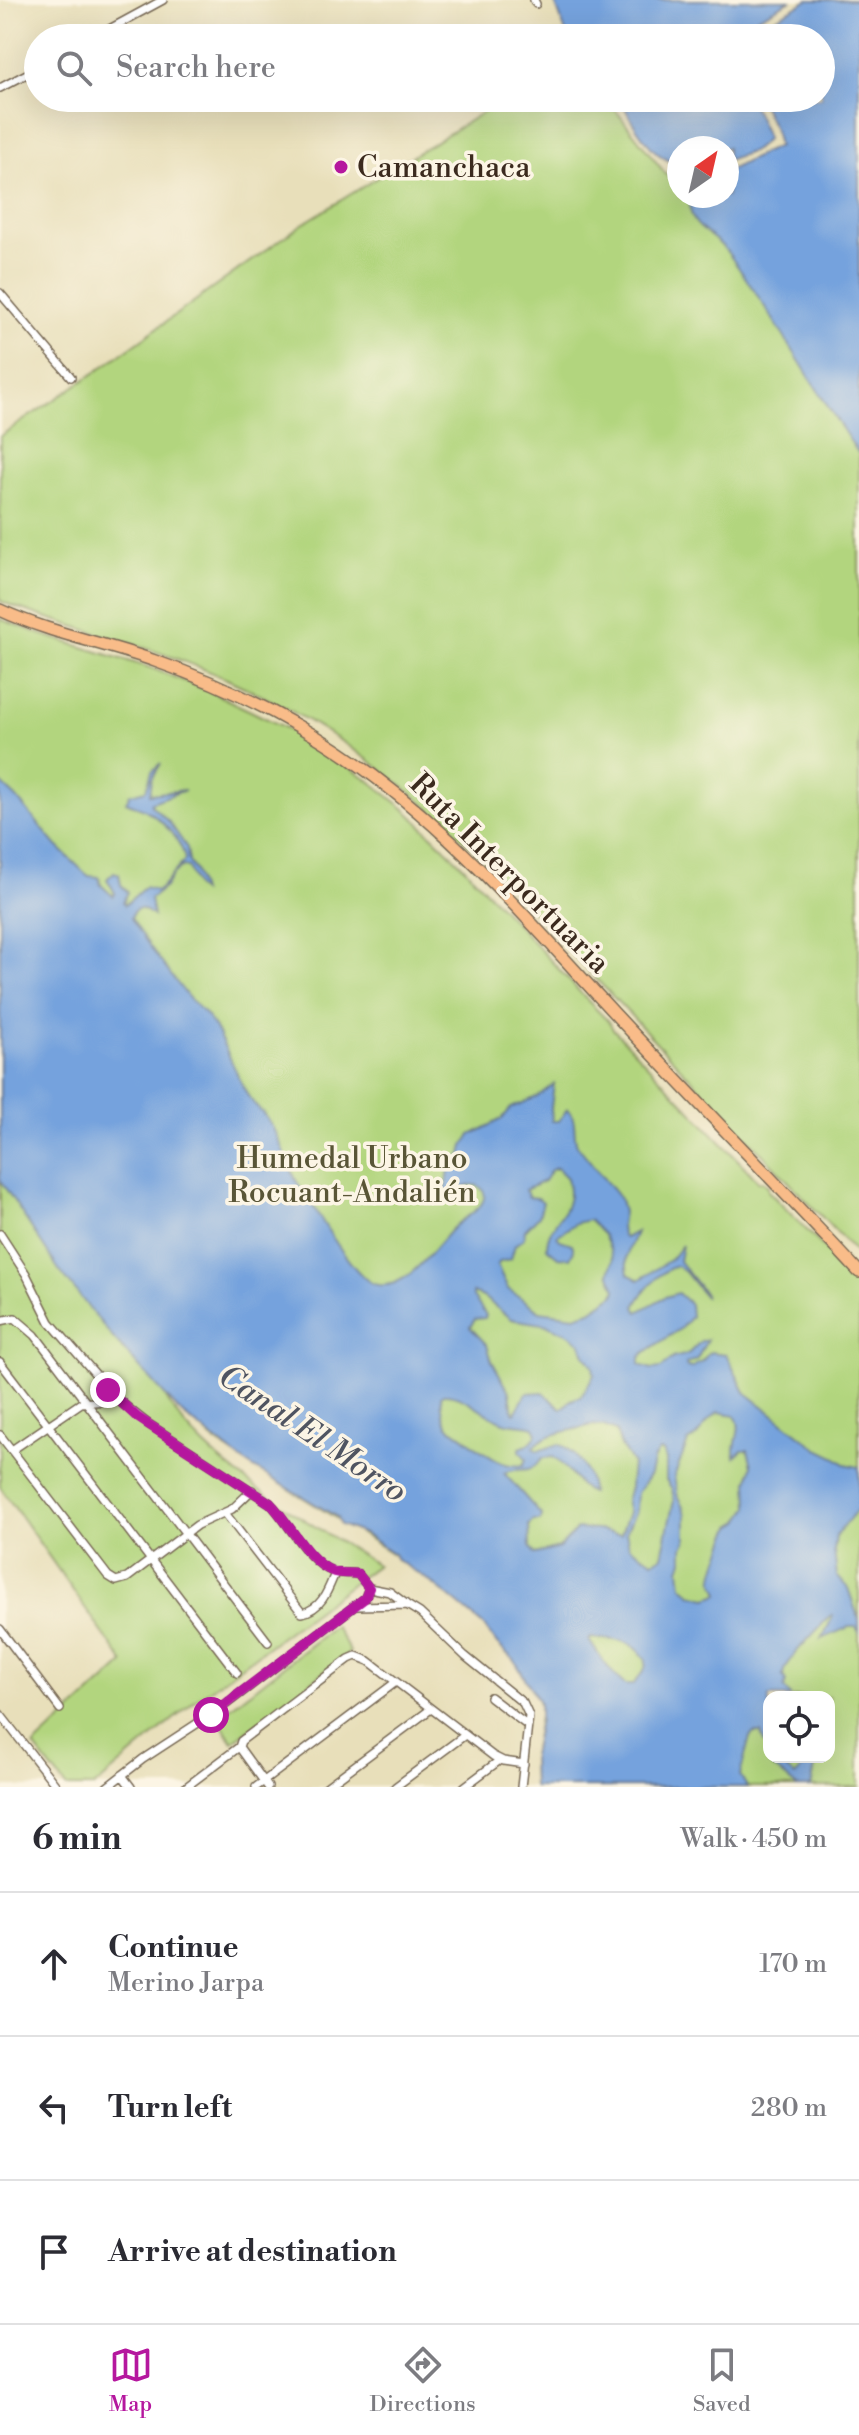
<!DOCTYPE html>
<html lang="en">
<head>
<meta charset="utf-8">
<style>
  :root { --surface:#fff; --page:#f7f7f7; --text:#2b2b33; --muted:#7c7c81; --line:#e1e1e2; --accent:#b5179e }
  body { margin:0; font-family:"Libre Bodoni",serif; background:var(--page); color:var(--text) }
  .controls { position:absolute; right:24px; bottom:24px; display:grid; overflow:hidden; border-radius:16px; box-shadow:0 8px 32px #0002 }
  .controls button { width:72px; height:72px; display:grid; place-items:center; padding:0; border:0; border-bottom:2px solid var(--line); background:var(--surface); color:var(--text); font:40px sans-serif }
  .compass { position:absolute; left:667px; top:136px; width:72px; height:72px; border-radius:50%; background:var(--surface); box-shadow:0 8px 32px #0002; rotate:34deg }
  .stop { position:absolute; width:24px; height:24px; margin:-18px; border:6px solid #b5179e; border-radius:50%; background:#fff }
  .stop.end { background:#b5179e; border-color:#fff; box-shadow:0 2px 8px #0008 }
  .list { margin:0; padding:0; list-style:none }
  h2 { display:flex; justify-content:space-between; align-items:center; height:104px; margin:0; padding:0 32px; font-size:34px }
  h2 small { font-size:26px; font-weight:400; color:var(--muted) }
  .list li { display:grid; grid-template-columns:52px 1fr auto; gap:24px; align-items:center; box-sizing:border-box; height:144px; padding:0 32px; border-top:2px solid var(--line) }
  .list b { display:block; font-size:30px; white-space:nowrap }
  .list p { margin:0; font-size:26px; white-space:nowrap; color:var(--muted) }
  .list em { font-size:26px; font-style:normal; color:var(--muted) }
  .icon { flex:none; width:44px; height:44px; fill:none; stroke:currentColor; stroke-width:2; stroke-linecap:round; stroke-linejoin:round }
  .map { position:relative; flex:none; width:859px; height:1787px; overflow:hidden }
  .search { position:absolute; background:var(--surface); box-shadow:0 8px 32px #0002; left:24px; right:24px; top:24px; height:88px; display:flex; align-items:center; gap:20px; box-sizing:border-box; padding:0 28px; border-radius:44px; color:var(--muted); font-size:30px }
  .sheet { height:536px; background:var(--surface) }
  nav { display:flex; justify-content:space-around; align-items:center; box-sizing:border-box; height:112px; border-top:2px solid var(--line); background:var(--surface); font-size:22px; color:var(--muted) }
  nav a { display:grid; justify-items:center; gap:4px }
  nav .on { color:var(--accent) }
  .map>svg:first-child { display:block }
  .green { fill:#b2d57e; stroke:#76804e; stroke-width:2; fill-rule:evenodd }
  .water { fill:#74a2dd; stroke:#58667e; stroke-width:2; fill-rule:evenodd }
  .lines { fill:none; stroke-linecap:round; stroke-linejoin:round }
  .minor-casing { stroke:#786955; stroke-width:10 }
  .trunk-casing { stroke:#786955; stroke-width:14 }
  .minor { stroke:#fff; stroke-width:7 }
  .trunk { stroke:#f9bc89; stroke-width:11 }
  .route { stroke:#b5179e; stroke-width:10 }
  .poi-dot { fill:#b5179e; stroke:#fcf5e5; stroke-width:3 }
  .labels { text-anchor:middle; stroke-width:7; stroke-linejoin:round; paint-order:stroke }
  .poi-label { font-size:30px; fill:#3b2a1e; stroke:#fcf5e5; text-anchor:start }
  .street-label { font-size:30px; fill:#3b2a1e; stroke:#fcf5e5 }
  .park-label { font-size:30px; fill:#595536; stroke:#fcf5e5 }
  .water-label { font-size:32px; font-style:italic; fill:#4f5461; stroke:#fcf5e5 }
</style>
</head>
<body>
<div class="map">
<svg width="859" height="1787" viewBox="0 0 859 1787">
  <rect width="100%" height="100%" fill="#fcf5e5"/>
  <filter id="ink" filterUnits="userSpaceOnUse"><feTurbulence type="fractalNoise" baseFrequency=".0125" numOctaves="2"/><feDisplacementMap in="SourceGraphic" scale="16" xChannelSelector="R" yChannelSelector="G"/><feConvolveMatrix kernelMatrix="1 2 1 2 8 2 1 2 1" color-interpolation-filters="sRGB"/></filter>
  <filter id="wash" filterUnits="userSpaceOnUse"><feTurbulence type="fractalNoise" baseFrequency=".006" numOctaves="4" result="noise"/><feDisplacementMap in="SourceGraphic" scale="32" xChannelSelector="R" yChannelSelector="G"/><feGaussianBlur stdDeviation="1.8" result="paint"/><feColorMatrix in="noise" values="0 0 0 0 0 0 0 0 0 0 0 0 0 0 0 0 0 1.4 0 .05"/><feComposite in="paint" operator="in"/></filter>
  <g filter="url(#wash)">
    <rect width="100%" height="100%" fill="#e8dfba"/>
    <path class="green" d="M506,98H606L679,191V196H727L859,316V1256L472,848C383,761 292,701 175,658C117,637 57,624 0,601V436L93,374L301,225Z
      M0,619L43,635L151,668L209,691L286,728L366,778L407,811L460,863L591,1004L610,1023L612,1028L759,1182L762,1181L768,1186V1191L859,1283V1787H533L532,1756L540,1711L537,1695L546,1703L513,1655L474,1613L404,1561L218,1444L165,1396C202,1465 310,1522 377,1565L196,1700L94,1787H66L34,1746L124,1663L0,1487ZM769,1697H829V1757H769Z
      M335,1626L350,1652L233,1742L217,1718Z"/>
    <path class="water" d="M554,0H791L720,38H568Z
      M808,0H859V454C814,388 775,317 728,253C710,229 687,231 690,196H727V171L778,146L774,129L759,98H821V38H740Z
      M627,98H749L765,132L766,140L753,151L727,160V148H679V165L677,164C669,161 661,157 655,151C646,143 624,112 624,102Z
      M161,763L152,779L150,794L185,790L152,802L151,805L169,822L187,848L189,862L195,871L201,892L196,888L188,867L183,866L173,874L165,887L150,899L153,916C147,911 140,905 133,912L131,918C148,945 168,972 188,997C195,1005 203,1010 209,1019C225,1042 234,1070 247,1094C253,1105 264,1112 270,1123C280,1140 287,1160 295,1178C301,1191 311,1202 318,1214C328,1231 357,1278 374,1284C406,1294 435,1245 454,1227C462,1218 476,1214 482,1203C490,1189 476,1181 464,1187L456,1202H444L449,1170L453,1162L462,1155L464,1145L471,1135L502,1119L511,1108L537,1097L554,1084L551,1108L552,1121H559L567,1109C578,1118 572,1133 577,1145L620,1199L623,1212L621,1226L622,1236L625,1238L636,1232C629,1251 624,1253 628,1274L639,1280L671,1259L682,1245L679,1261L704,1293L705,1297L685,1272L677,1266C660,1270 643,1291 635,1307L638,1312L665,1297L678,1293L690,1304L691,1317L680,1329L644,1353L640,1358V1365L652,1369L661,1368L673,1358L688,1354L701,1341L707,1340L697,1359L686,1364L687,1367L691,1368L702,1361L710,1352L726,1354L745,1392L818,1449L837,1458L845,1464L859,1467V1510L856,1511L836,1536L834,1551L837,1576L848,1588L859,1620V1632L856,1627H849L822,1639L832,1618V1615L830,1616L799,1649L784,1670L783,1676L786,1682L784,1688L791,1697H769V1747L764,1743L761,1733H754L750,1737L740,1775L747,1787H533L532,1756L539,1720V1702L515,1661L497,1644L483,1625L457,1603L424,1577L397,1560L394,1554L364,1534L340,1525L337,1517L244,1462L182,1414L113,1338L59,1270L0,1180V782L16,797L56,845L85,873L89,876L99,877L101,885L113,896L115,893L107,879L114,872L119,874L121,885L128,892L123,902L125,905L145,887L156,891L161,888L185,860C183,842 161,818 144,809C138,806 132,805 126,802L130,794L146,790L152,771ZM557,1168L567,1178C577,1215 547,1219 547,1248L558,1257L570,1258L574,1250L572,1244L560,1240L557,1236L576,1223L589,1220L604,1235L610,1249L613,1260L609,1273L616,1289L614,1295L590,1311L575,1316L540,1311L508,1289L497,1265L500,1262L511,1259L515,1245L524,1238L525,1230L539,1216L543,1202L538,1198L529,1197L525,1190L544,1181L551,1170ZM473,1293L483,1297L511,1319L548,1325L569,1334L581,1343L585,1355L593,1366L594,1375L581,1397L571,1400L562,1409L543,1392L527,1393L515,1413L513,1412L510,1393L492,1361L487,1345L470,1327L475,1319L485,1318L486,1315L473,1297ZM443,1394C464,1393 483,1414 502,1421C513,1426 523,1423 534,1427L537,1433C534,1440 528,1446 520,1448V1451L526,1459L523,1465C495,1470 473,1440 450,1428C442,1420 442,1407 441,1396ZM718,1412L735,1415C744,1429 733,1441 735,1457L742,1450H748L752,1466L748,1481L749,1507L740,1521L732,1526C728,1535 711,1576 714,1582C715,1586 718,1589 719,1594L707,1598L691,1594L682,1585L680,1569L683,1560V1547L686,1541V1514L678,1497L674,1477L688,1442L696,1437L708,1421ZM591,1425L604,1426L616,1431L621,1446L632,1463L630,1487L626,1500L629,1512L621,1534C613,1535 610,1532 603,1531C595,1529 585,1530 577,1529L559,1548L535,1554L530,1547L529,1525L533,1521H540L542,1516L504,1473C520,1465 529,1477 543,1458L553,1457C568,1466 577,1488 591,1493C591,1474 577,1451 559,1444L538,1451L533,1448C547,1431 572,1432 591,1425ZM659,1451H663L666,1460V1480L672,1489L674,1500L662,1556L653,1561L629,1546L626,1532L636,1511L637,1493L650,1474L654,1458ZM591,1638C615,1641 631,1636 646,1660L645,1669L633,1685H625C611,1673 599,1656 589,1640Z
      M770,1757H773L795,1776L802,1769L807,1757H820L816,1762L811,1787H797L768,1763Z"/>
  </g>
  <g filter="url(#ink)">
    <g class="lines">
      <defs>
        <path id="minor" d="M534,0L536,4
          M93,38L163,0
          M0,88L38,68
          M0,293L71,377
          M0,1234L26,1274L50,1322L118,1400L147,1423L270,1503C289,1522 307,1562 332,1571C340,1575 349,1572 358,1574L369,1588L365,1598L224,1706L143,1759L107,1787
          M0,1321L15,1318L35,1335L268,1642
          M0,1362L237,1673
          M0,1435L108,1576L116,1581L127,1578L197,1525L232,1509L252,1490
          M12,1450L81,1403L118,1400
          M225,1513L302,1613C322,1609 328,1590 335,1573
          M369,1588L390,1592L406,1604
          M356,1606L407,1605L420,1613L465,1656L523,1703L529,1716L521,1787
          M0,1629L60,1709
          M490,1697L528,1726
          M0,1714L57,1787
          M239,1747L268,1787
          M122,1775L131,1787
          M186,1787L239,1747L241,1741L349,1659L356,1656L369,1661L493,1756L503,1761L524,1764
          M256,1787L396,1682
          M326,1787L431,1709
          M395,1787L465,1735
          M464,1787L500,1760"/>
        <path id="trunk" d="M0,610C50,633 104,643 155,661C204,678 253,700 298,726C424,797 517,908 614,1013C695,1100 778,1185 859,1272"/>
      </defs>
      <use href="#minor" class="minor-casing"/>
      <use href="#trunk" class="trunk-casing"/>
      <use href="#minor" class="minor"/>
      <use href="#trunk" class="trunk"/>
    </g>
  </g>
  <g class="lines" filter="url(#ink)">
    <path class="route" d="M108,1390L137,1417L270,1503C289,1522 308,1562 332,1571C340,1575 349,1572 358,1574L369,1588L365,1598L211,1715"/>
  </g>
  <circle class="poi-dot" cx="341" cy="167" r="8"/>
  <g class="labels">
    <g class="poi-label">
      <text x="357" y="177">Camanchaca</text>
    </g>
    <g class="street-label">
      <text transform="translate(510 873) rotate(45)" y="10">Ruta Interportuaria</text>
    </g>
    <g class="park-label">
      <text x="352" y="1168">Humedal Urbano<tspan x="352" dy="34">Rocuant-Andalién</tspan></text>
    </g>
    <g class="water-label">
      <text transform="translate(313 1433) rotate(34)" y="11">Canal El Morro</text>
    </g>
  </g>
</svg>
<div class="controls">
<button><svg class="icon" aria-label="locate" viewBox="0 0 24 24"><circle cx="12" cy="12" r="6"/><path d="M12 2v4M12 18v4M2 12h4M18 12h4"/></svg></button>
</div>
<svg class="compass" viewBox="-18 -18 36 36"><path d="M0-13l5 13h-10z" fill="#e53935"/><path d="M0 13l5-13h-10z" fill="#7c7c81"/></svg>
<div class="stop" style="left:211px;top:1715px"></div>
<div class="stop end" style="left:108px;top:1390px"></div>
<div class="search"><svg class="icon" aria-label="search" viewBox="0 0 24 24"><circle cx="10" cy="10" r="6"/><path d="M15 15l6 6"/></svg>Search here</div>
</div>
<section class="sheet">
<h2>6 min<small>Walk · 450 m</small></h2>
<ul class="list">
<li><svg class="icon" aria-label="ahead" viewBox="0 0 24 24"><path d="M12 20V5M6 11l6-6 6 6"/></svg><div><b>Continue</b><p>Merino Jarpa</p></div><em>170 m</em></li>
<li><svg class="icon" aria-label="left" viewBox="0 0 24 24"><path d="M17 20v-9H6M10 6l-5 5 5 5"/></svg><div><b>Turn left</b></div><em>280 m</em></li>
<li><svg class="icon" aria-label="arrive" viewBox="0 0 24 24"><path d="M6 21V4h12l-3 4 3 4H6"/></svg><div><b>Arrive at destination</b></div></li>
</ul>
</section>
<nav>
<a class="on"><svg class="icon" aria-label="map" viewBox="0 0 24 24"><path d="M3 6l6-2 6 2 6-2v14l-6 2-6-2-6 2zM9 4v14M15 6v14"/></svg>Map</a>
<a><svg class="icon" aria-label="directions" viewBox="0 0 24 24"><path d="M12 3l9 9-9 9-9-9zM9 14v-3h6M13 9l2 2-2 2"/></svg>Directions</a>
<a><svg class="icon" aria-label="saved" viewBox="0 0 24 24"><path d="M7 4h10v16l-5-4-5 4z"/></svg>Saved</a>
</nav>
</body>
</html>
